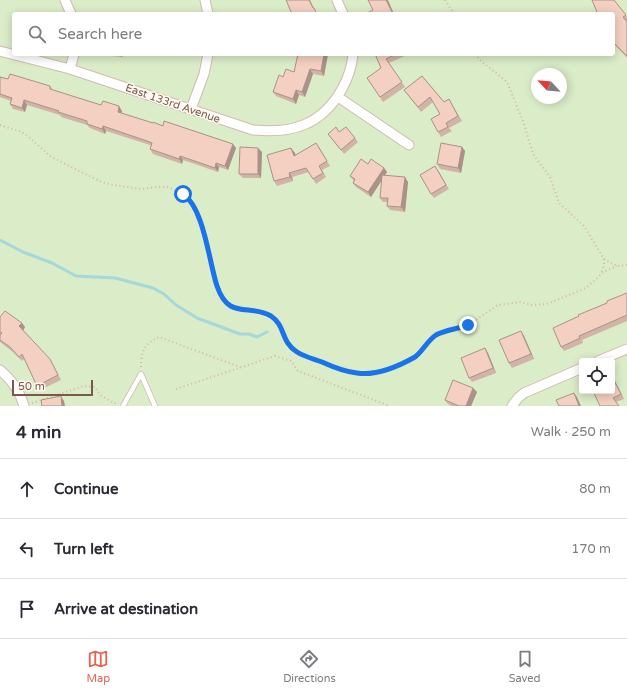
<!DOCTYPE html>
<html lang="en">
<head>
<meta charset="utf-8">
<style>
  :root { --surface:#fff; --page:#f7f7f7; --text:#2b2b33; --muted:#7c7c81; --line:#e1e1e2; --accent:#e8614f }
  body { margin:0; font-family:"Varela Round",sans-serif; background:var(--page); color:var(--text) }
  .controls { position:absolute; right:12px; bottom:12px; display:grid; overflow:hidden; border-radius:4px; box-shadow:0 2px 10px #0003 }
  .controls button { width:36px; height:36px; display:grid; place-items:center; padding:0; border:0; border-bottom:1px solid var(--line); background:var(--surface); color:var(--text); font:20px sans-serif }
  .compass { position:absolute; left:531px; top:68px; width:36px; height:36px; border-radius:50%; background:var(--surface); box-shadow:0 2px 10px #0003; rotate:296deg }
  .scale { position:absolute; left:12px; bottom:10px; width:81px; box-sizing:border-box; padding-left:4px; border:2px solid #7a584c; border-top:0; font-size:11px; line-height:14px; white-space:nowrap; color:#7a584c; -webkit-text-stroke:3px #fff9f2; paint-order:stroke }
  .stop { position:absolute; width:12px; height:12px; margin:-9px; border:3px solid #1a73e8; border-radius:50%; background:#fff }
  .stop.end { background:#1a73e8; border-color:#fff; box-shadow:0 1px 4px #0008 }
  .list { margin:0; padding:0; list-style:none }
  h2 { display:flex; justify-content:space-between; align-items:center; height:52px; margin:0; padding:0 16px; font-size:17px }
  h2 small { font-size:13px; font-weight:400; color:var(--muted) }
  .list li { display:grid; grid-template-columns:26px 1fr auto; gap:12px; align-items:center; box-sizing:border-box; height:60px; padding:0 16px; border-top:1px solid var(--line) }
  .list b { display:block; font-size:15px; white-space:nowrap }
  .list em { font-size:13px; font-style:normal; color:var(--muted) }
  .icon { flex:none; width:22px; height:22px; fill:none; stroke:currentColor; stroke-width:2; stroke-linecap:round; stroke-linejoin:round }
  .map { position:relative; flex:none; width:627px; height:406px; overflow:hidden }
  .search { position:absolute; background:var(--surface); box-shadow:0 2px 10px #0003; left:12px; right:12px; top:12px; height:44px; display:flex; align-items:center; gap:10px; box-sizing:border-box; padding:0 14px; border-radius:4px; color:var(--muted); font-size:15px }
  .sheet { height:232px; background:var(--surface) }
  nav { display:flex; justify-content:space-around; align-items:center; box-sizing:border-box; height:56px; border-top:1px solid var(--line); background:var(--surface); font-size:11px; color:var(--muted) }
  nav a { display:grid; justify-items:center; gap:2px }
  nav .on { color:var(--accent) }
  .map>svg:first-child { display:block }
  .green { fill:#dbecc8; fill-rule:evenodd }
  .lines { fill:none; stroke-linecap:round; stroke-linejoin:round }
  .stream { stroke:#a4d8da; stroke-width:3 }
  .service-casing { stroke:#d1baaf; stroke-width:6 }
  .minor-casing { stroke:#d1baaf; stroke-width:11 }
  .path { stroke:#d9b3a4; stroke-width:2; stroke-dasharray:1 3; stroke-linecap:butt }
  .service { stroke:#fff; stroke-width:4.5 }
  .minor { stroke:#fff; stroke-width:9 }
  .wall { fill:#d1b3a7 }
  .shaded-wall { fill:#aa9288 }
  .building { fill:#f3d0c2; stroke:#aa9288 }
  .route { stroke:#1a73e8; stroke-width:5 }
  .labels { text-anchor:middle; stroke-width:3; stroke-linejoin:round; paint-order:stroke }
  .street-label { font-size:11px; fill:#7a584c; stroke:#fff9f2 }
</style>
</head>
<body>
<div class="map">
<svg width="627" height="406" viewBox="0 0 627 406">
  <rect width="100%" height="100%" fill="#fdf4eb"/>
  <path class="green" d="M0,0H627V406H0ZM14,14H613V54H14ZM537,74H561V98H537ZM582,361H612V391H582Z"/>
  <g class="lines">
    <path class="stream" d="M0,240L23,252L52,263L76,276L115,278L153,288L164,294L176,305L197,318L240,334H249L257,337L267,332"/>
    <defs>
      <path id="service" d="M123,406L141,374L155,406"/>
      <path id="minor" d="M65,0L71,14
        M205,0L208,14
        M337,0L343,14
        M0,51L70,69L253,130C292,134 322,125 342,89C348,78 352,67 353,54
        M70,69L74,54
        M338,97L409,145
        M191,109L204,74L208,54
        M598,361L627,349
        M0,370C11,379 20,392 24,406
        M512,406L518,398L524,393L582,368"/>
    </defs>
    <use href="#service" class="service-casing"/>
    <use href="#minor" class="minor-casing"/>
    <path class="path" d="M445,0L454,14
      M475,54L481,61L507,82L523,121L533,154L550,177L559,203L584,226L604,259V265L601,273
      M0,125L22,132L30,138L50,156L81,172L102,182L114,185L141,189L156,187H167L176,190L188,198L192,204L200,219L212,272L220,294L227,304L242,310L261,312L270,316L280,324L286,342L297,352L347,371L359,373L384,370L390,368L415,357L436,335L468,325L498,305L520,302L532,305L547,304L586,288L605,271L617,266
      M604,259L617,266L627,265
      M141,367C141,351 144,344 159,337L240,367
      M176,389L275,356L291,361L298,371L390,406
      M32,403L84,386L95,387L100,395L116,404"/>
    <use href="#service" class="service"/>
    <use href="#minor" class="minor"/>
  </g>
  <path class="wall" d="M614,0L627,17V58L613,43V14L597,12Z
    M99,54H123V57L100,55Z
    M298,54H328L324,76L313,74L305,97L299,95L296,104L276,96L273,92L283,77L294,72Z
    M375,54H407V55L389,63L405,87L383,102L367,78L381,68Z
    M422,76L444,102L449,99L462,121L449,128L452,131L441,137L438,132L440,114L433,102L421,112L404,90Z
    M0,77L8,79L50,86L53,90L101,105L122,111V113L153,123L236,148L228,170L219,167L218,172L183,160L182,164L153,154L150,149L151,146L150,145L106,131L105,134L90,128L87,125L61,117L60,115L27,105L25,112L13,109L10,104L11,101L0,97Z
    M339,132L355,138L358,142L344,154L328,134Z
    M319,147L330,166L322,170L326,177L316,184L309,172L292,177L293,181L277,186L274,181L291,148L295,153V155Z
    M462,147L465,151L461,173L440,169L437,164Z
    M262,152L261,178H243L239,174Z
    M368,164L384,168L387,172L385,175L408,182L405,212L390,210L387,206V202H383L380,198L382,180L371,197L356,187L353,183L354,181L350,176Z
    M438,170L449,189L434,198L431,194Z
    M627,293V321L582,340L583,343L564,351L561,347L579,316Z
    M0,317L25,327L23,330L53,364L61,380L40,390L37,386L24,359L22,361L13,352L0,342Z
    M521,331L524,336L534,359L512,368L509,363Z
    M488,353L496,373L472,382L469,378Z
    M612,376L624,399L616,402L600,406L612,391Z
    M473,388L477,392L471,406H452L448,404L445,400Z"/>
  <path class="shaded-wall" d="M309,0H310L316,13L313,8Z
    M386,0H388L394,14H393Z
    M324,54H328L324,76L321,71Z
    M310,69L313,74L305,97L302,92Z
    M296,90L299,95L296,104L293,99Z
    M24,100L27,105L25,112L22,108Z
    M119,106L122,111L121,116L118,112Z
    M103,126L106,131L105,134L102,129Z
    M233,144L236,148L228,170L225,166Z
    M462,147L465,151L461,173L458,168Z
    M258,148L262,152L261,178L258,174Z
    M291,148L295,153L297,160L294,156Z
    M180,156L183,160L182,164L179,159Z
    M216,163L219,167L218,172L215,168Z
    M384,168L387,172L371,197L368,192Z
    M289,173L292,177L293,181L290,177Z
    M405,177L408,182L405,212L401,207Z
    M22,323L25,327L23,331L19,326Z
    M521,331L524,336L534,359L531,354Z
    M485,348L488,353L496,373L493,368Z
    M612,376L614,379L624,399L621,394Z
    M473,388L477,392L471,406H466Z
    M574,393L577,397L581,406H579Z
    M61,396L64,401L65,406H62Z"/>
  <path class="building" d="M286,0H309L313,8H314L317,14H292Z
    M368,0H386L393,14H365L373,10Z
    M592,0H614L626,15L623,17L627,22V56L613,42V14H594L597,12Z
    M298,54H324L321,71L310,69L302,92L296,90L293,99L273,92L279,75L283,77L286,69L294,72Z
    M375,54H396L386,59L402,82L380,97L367,78L381,68Z
    M10,74L50,86V89L101,105L103,101L119,106L118,112L153,123V122L163,126L164,121L233,144L225,166L216,163L215,168L180,156L179,159L150,149L152,143L147,141L103,126L102,129L87,124V121L58,112L59,111L24,100L22,108L10,104L12,98L0,94V77L8,79Z
    M422,76L444,102L449,99L458,116L446,123L448,127L438,132L431,119L440,114L430,97L418,107L404,90Z
    M336,127L339,132L346,127L355,138L341,150L328,134Z
    M316,143L327,161L319,166L323,173L313,179L306,168L289,173L290,177L274,181L267,155L291,148L294,156Z
    M441,143L462,147L458,168L437,164Z
    M240,147L258,148V174H239Z
    M361,159L368,164L371,159L384,168L368,192L353,183L355,179L350,176Z
    M435,166L446,185L431,194L420,175Z
    M382,175L405,177L401,207L387,206L388,198H380Z
    M627,293V315L579,336L580,338L561,347L553,328L579,316L578,315L607,303V301Z
    M5,311L22,323L19,326L50,359L58,375L37,386L22,354L19,357L10,347L0,340V335L2,333L0,332V317Z
    M521,331L531,354L509,363L499,340Z
    M485,348L493,368L469,378L461,358Z
    M612,377L621,394L613,398L619,406H600L593,391H612Z
    M453,380L473,388L466,406H459L445,400Z
    M574,393L579,406H559L556,400Z
    M61,396L62,406H42L41,400Z"/>
  <g class="lines">
    <path class="route" d="M183,194C204,208 209,262 217,286C229,321 249,303 271,316C286,326 280,341 297,352C305,357 314,359 322,362C333,367 345,372 357,373C376,376 399,366 415,357C423,351 427,341 436,335C445,330 458,329 468,325"/>
  </g>
  <g class="labels">
    <g class="street-label">
      <text transform="translate(173 103) rotate(19)" y="4">East 133rd Avenue</text>
    </g>
  </g>
</svg>
<div class="controls">
<button><svg class="icon" aria-label="locate" viewBox="0 0 24 24"><circle cx="12" cy="12" r="6"/><path d="M12 2v4M12 18v4M2 12h4M18 12h4"/></svg></button>
</div>
<svg class="compass" viewBox="-18 -18 36 36"><path d="M0-13l5 13h-10z" fill="#e53935"/><path d="M0 13l5-13h-10z" fill="#7c7c81"/></svg>
<div class="scale">50 m</div>
<div class="stop" style="left:183px;top:194px"></div>
<div class="stop end" style="left:468px;top:325px"></div>
<div class="search"><svg class="icon" aria-label="search" viewBox="0 0 24 24"><circle cx="10" cy="10" r="6"/><path d="M15 15l6 6"/></svg>Search here</div>
</div>
<section class="sheet">
<h2>4 min<small>Walk · 250 m</small></h2>
<ul class="list">
<li><svg class="icon" aria-label="ahead" viewBox="0 0 24 24"><path d="M12 20V5M6 11l6-6 6 6"/></svg><div><b>Continue</b></div><em>80 m</em></li>
<li><svg class="icon" aria-label="left" viewBox="0 0 24 24"><path d="M17 20v-9H6M10 6l-5 5 5 5"/></svg><div><b>Turn left</b></div><em>170 m</em></li>
<li><svg class="icon" aria-label="arrive" viewBox="0 0 24 24"><path d="M6 21V4h12l-3 4 3 4H6"/></svg><div><b>Arrive at destination</b></div></li>
</ul>
</section>
<nav>
<a class="on"><svg class="icon" aria-label="map" viewBox="0 0 24 24"><path d="M3 6l6-2 6 2 6-2v14l-6 2-6-2-6 2zM9 4v14M15 6v14"/></svg>Map</a>
<a><svg class="icon" aria-label="directions" viewBox="0 0 24 24"><path d="M12 3l9 9-9 9-9-9zM9 14v-3h6M13 9l2 2-2 2"/></svg>Directions</a>
<a><svg class="icon" aria-label="saved" viewBox="0 0 24 24"><path d="M7 4h10v16l-5-4-5 4z"/></svg>Saved</a>
</nav>
</body>
</html>
